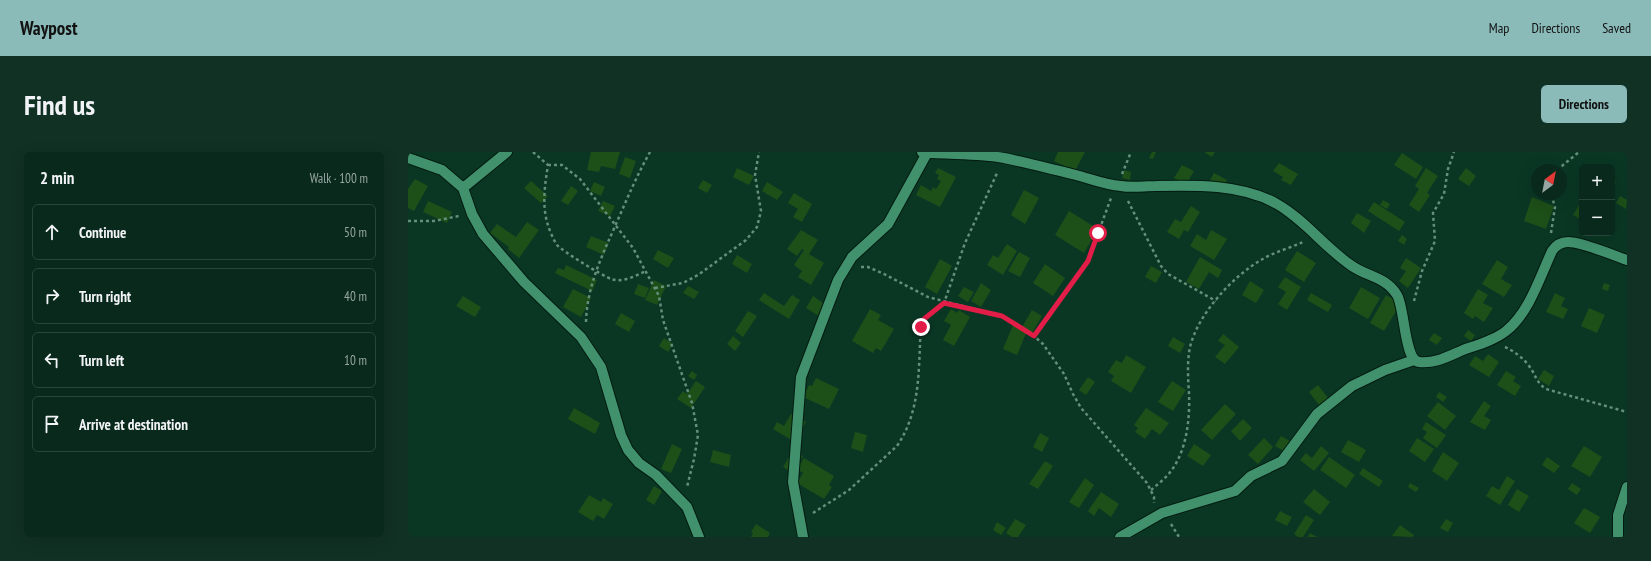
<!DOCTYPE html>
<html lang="en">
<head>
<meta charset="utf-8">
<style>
  :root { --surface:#08291b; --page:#113124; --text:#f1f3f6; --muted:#98a6a3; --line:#29453a; --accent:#8bbbb9 }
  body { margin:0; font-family:"PT Sans Narrow",sans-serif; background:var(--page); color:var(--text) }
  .controls { position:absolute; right:12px; top:12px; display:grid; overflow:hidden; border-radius:6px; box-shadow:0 4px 16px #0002 }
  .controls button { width:36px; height:36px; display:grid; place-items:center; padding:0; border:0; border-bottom:1px solid var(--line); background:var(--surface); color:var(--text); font:20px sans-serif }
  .compass { position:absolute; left:1123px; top:12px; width:36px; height:36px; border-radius:50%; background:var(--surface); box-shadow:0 4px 16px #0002; rotate:32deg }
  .stop { position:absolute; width:12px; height:12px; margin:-9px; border:3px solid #e11d48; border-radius:50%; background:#fff }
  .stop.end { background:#e11d48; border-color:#fff; box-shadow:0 1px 4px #0008 }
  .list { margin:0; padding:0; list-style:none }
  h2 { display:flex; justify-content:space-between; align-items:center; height:52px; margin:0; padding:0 16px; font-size:17px }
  h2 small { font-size:13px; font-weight:400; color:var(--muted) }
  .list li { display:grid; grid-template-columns:26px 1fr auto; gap:12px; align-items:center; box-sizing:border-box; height:56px; margin:0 8px 8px; padding:0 8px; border:1px solid var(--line); border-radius:6px }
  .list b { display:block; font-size:15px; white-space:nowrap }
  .list em { font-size:13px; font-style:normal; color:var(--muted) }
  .icon { flex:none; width:22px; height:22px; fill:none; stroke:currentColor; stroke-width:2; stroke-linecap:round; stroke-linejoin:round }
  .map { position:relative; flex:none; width:1219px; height:385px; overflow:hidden; border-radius:6px }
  header { display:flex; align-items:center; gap:24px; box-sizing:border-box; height:56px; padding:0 20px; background:var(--accent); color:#111 }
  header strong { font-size:19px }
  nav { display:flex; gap:22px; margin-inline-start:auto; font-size:14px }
  .intro { display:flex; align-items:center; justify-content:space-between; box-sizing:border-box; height:96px; padding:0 24px }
  h1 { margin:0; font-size:28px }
  .button { padding:10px 18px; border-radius:6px; background:var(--accent); color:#111; font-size:14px; font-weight:700 }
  main { display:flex; gap:24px; padding:0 24px }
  aside { flex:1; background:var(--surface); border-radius:6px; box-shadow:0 4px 16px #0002 }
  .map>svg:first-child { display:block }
  .building { fill:#1d4f18 }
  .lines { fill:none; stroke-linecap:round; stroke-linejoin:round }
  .street-casing { stroke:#031b10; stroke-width:12 }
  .path { stroke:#658e7b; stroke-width:2.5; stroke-dasharray:3 3; stroke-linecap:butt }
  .street { stroke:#41916d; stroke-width:10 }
  .route { stroke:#e11d48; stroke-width:5 }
</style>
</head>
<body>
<header>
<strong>Waypost</strong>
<nav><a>Map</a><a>Directions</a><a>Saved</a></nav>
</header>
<div class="intro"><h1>Find us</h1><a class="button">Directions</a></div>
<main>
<aside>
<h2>2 min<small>Walk · 100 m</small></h2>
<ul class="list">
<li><svg class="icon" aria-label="ahead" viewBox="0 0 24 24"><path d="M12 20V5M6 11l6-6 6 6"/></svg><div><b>Continue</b></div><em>50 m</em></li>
<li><svg class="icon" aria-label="right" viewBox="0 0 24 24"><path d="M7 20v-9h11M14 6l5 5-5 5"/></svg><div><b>Turn right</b></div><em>40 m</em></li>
<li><svg class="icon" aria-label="left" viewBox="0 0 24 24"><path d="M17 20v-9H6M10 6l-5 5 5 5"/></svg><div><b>Turn left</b></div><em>10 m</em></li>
<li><svg class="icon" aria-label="arrive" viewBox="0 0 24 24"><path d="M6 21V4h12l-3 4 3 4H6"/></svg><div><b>Arrive at destination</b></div></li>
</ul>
</aside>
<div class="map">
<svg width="1219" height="385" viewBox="0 0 1219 385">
  <rect width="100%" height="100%" fill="#0a3724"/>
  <path class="building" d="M183,0H212L207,17L193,14L191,20L179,18Z
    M650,0H677L667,19L646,9Z
    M744,0H748L745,7L741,6Z
    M796,0H807L804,5Z
    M994,1L1015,15L1008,27L986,13Z
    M217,5L228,9L222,26L211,22Z
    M871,11L890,22L883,33L873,28L875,25L865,19Z
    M774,13L786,19L778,33L766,26Z
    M329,16L346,24L341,33L325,25Z
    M530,16L548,25L532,55L508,43L513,33L523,39L525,35L528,37L533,29L529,27L531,23L527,21Z
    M1018,16L1030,24L1019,41L1022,43L1011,60L1001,53L1011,37L1007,34Z
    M1058,16L1068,24L1061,34L1050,27Z
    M716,18L723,20L722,28L714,26Z
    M806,21L819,28L813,39L800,32Z
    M7,27L20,34L6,59L0,56V37Z
    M295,28L304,33L299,41L290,36Z
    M1204,28L1208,30L1204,38Z
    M123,29L140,44L133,51L116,36Z
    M186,30L197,35L193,44L182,39Z
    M359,30L375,40L369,48L354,39Z
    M163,34L170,39L160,53L153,49Z
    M616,38L631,46L617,72L603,63Z
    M386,41L404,52L394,70L385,65L390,57L380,51Z
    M1212,44L1219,48L1218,57L1208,51Z
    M1124,45L1146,54L1138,77L1116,69Z
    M975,48L982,52L979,57L972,53Z
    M1174,48V68L1165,63Z
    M20,49L44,60L39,71L15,60Z
    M195,49L207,54L202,64L190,59Z
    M966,50L997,70L991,79L960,59Z
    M783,54L792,60L780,80L776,78L771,87L759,80L767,67L773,70Z
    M661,59L690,77L676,101L647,83Z
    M949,61L963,69L956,81L943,71Z
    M119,70L131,78L111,106L100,97L101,95L82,81L89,72L108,85Z
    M393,78L410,88L401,102L416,111L403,133L390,125L394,119L386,113L396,98L394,97L389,104L379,97Z
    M803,78L819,87L806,108L782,94L789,82L798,88Z
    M994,83L999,87L996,93L990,89Z
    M183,84L201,91L196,103L178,95Z
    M599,92L609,99L595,123L579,113L585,103L590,106Z
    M250,98L266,106L260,116L245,107Z
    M889,99L908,111L896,130L877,118Z
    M611,100L622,106L612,125L600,119Z
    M329,103L344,112L339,121L324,112Z
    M792,105L814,118L810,126L801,120L791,137L778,130Z
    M998,106L1013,116L1000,136L991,129L998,119L992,116Z
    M532,107L544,114L529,142L517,135Z
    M1089,108L1100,115L1093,127L1104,133L1096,145L1074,132Z
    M637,112L657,126L645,144L625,131Z
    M158,113L189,128L184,139L147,121L150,116L156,118Z
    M743,114L754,120L748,131L737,125Z
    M877,125L893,135L879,158L870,152L878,140L870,135Z
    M246,128L258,134L249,153L237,148Z
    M842,129L856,138L848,151L834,143Z
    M573,131L583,138L573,155L563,149Z
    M1196,131L1202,133L1200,139L1194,137Z
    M230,132L241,136L237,146L226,142Z
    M280,134L291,140L286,147L275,141Z
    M556,135L566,140L560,150L550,144Z
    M953,135L972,146L960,167L941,156Z
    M165,137L183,146L173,165L155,155Z
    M1070,137L1080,143L1075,151L1085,156L1076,170L1067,164L1065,167L1056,161Z
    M356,141L376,154L384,143L392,148L381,167L351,148Z
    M903,141L924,153L920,160L899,148Z
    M1147,141L1157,146L1153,154L1160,157L1155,167L1138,160Z
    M978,143L993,151L976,179L962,171Z
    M55,144L73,155L67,165L48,154Z
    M405,144L421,155L414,166L398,156Z
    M1181,156L1197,163L1189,181L1173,174Z
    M462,157L473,163L470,168L486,177L473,199L468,196L465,201L444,189Z
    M543,157L549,161L551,158L562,165L546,194L535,188L543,173L536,169Z
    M624,158L634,164L624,181L614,175Z
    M340,159L349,164L335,185L327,179Z
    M213,161L227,169L221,180L207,172Z
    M605,173L619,179L609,203L595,197Z
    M1060,178L1067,183L1063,189L1056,184Z
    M1026,181L1034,186L1029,193L1021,188Z
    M815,182L831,195L817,212L807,205L817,193L810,189Z
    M325,184L333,191L327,199L319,192Z
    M765,185L777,192L772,201L760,194Z
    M256,186L265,192L260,200L251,194Z
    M1080,202L1091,210L1081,225L1061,213L1067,204L1075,209Z
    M718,203L738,215L723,241L703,229L706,224L700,220L708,208L714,211Z
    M1136,218L1146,224L1141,234L1130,227Z
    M284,219L289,223L286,228L280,224Z
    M1098,219L1108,225L1105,229L1113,234L1107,244L1089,233Z
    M680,225L687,230L678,243L671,238Z
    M408,226L431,237L421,257L395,245L401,233L404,234Z
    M288,229L297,235L283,256L269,247L275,239L279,242Z
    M764,229L778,238L765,259L750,250Z
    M910,233L920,246L911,253L901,240Z
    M1031,240L1039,245L1035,250L1028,245Z
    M1076,249L1083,254L1076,264L1083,268L1077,278L1062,270Z
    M1030,250L1048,264L1037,278L1019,264Z
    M817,252L828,262L804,288L793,278Z
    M166,256L192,271L187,282L160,267Z
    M738,256L761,271L752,283L744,277L737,287L727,280L730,276L726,273Z
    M383,262L398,270L387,290L365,277L369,270L376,274Z
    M835,267L844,276L832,289L823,279Z
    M1018,270L1038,283L1029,296L1015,286L1019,280L1014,277Z
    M447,280L459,283L455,300L443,296Z
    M632,281L641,286L634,300L625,295Z
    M873,284L882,289L876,299L867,294Z
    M856,286L865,295L850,312L840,303Z
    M1009,286L1026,297L1017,310L1001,299Z
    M940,288L958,298L951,310L933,300Z
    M264,292L274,297L263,321L253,317Z
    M786,292L803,303L795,314L779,304Z
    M913,294L921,301L906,319L892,308L898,301L904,306Z
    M1176,294L1194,305L1182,325L1163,314Z
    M305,298L323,303L321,315L302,310Z
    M385,298L395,304L385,321L375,315Z
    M1035,300L1051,311L1039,329L1024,319Z
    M921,305L947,323L938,336L912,318Z
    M1139,305L1152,314L1146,321L1134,313Z
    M396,306L426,324L421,333L424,335L416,347L389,331L395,321L389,317Z
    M637,309L645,314L630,337L621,332Z
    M955,316L975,329L971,335L951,322Z
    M1099,324L1107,329L1092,353L1078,344L1084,334L1091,338Z
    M677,326L686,333L671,356L661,350Z
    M1002,331L1011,336L1008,340L1000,335Z
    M1164,331L1173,337L1169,343L1160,337Z
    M246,334L254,339L246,353L238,348Z
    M906,337L922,350L912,363L895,350Z
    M1109,337L1121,344L1111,360L1100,353Z
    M693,340L711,352L703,365L691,356L686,364L680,359Z
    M181,343L193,350L195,346L205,352L196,367L189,363L185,369L170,360Z
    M1176,356L1192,365L1182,381L1166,371Z
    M872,359L884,365L879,374L867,368Z
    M898,363L906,368L895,385H890L886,382Z
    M607,367L618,373L610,385H604L598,381Z
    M1038,367L1045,371L1040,380L1032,376Z
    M589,370L598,376L593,383L585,378Z
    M348,372L362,381L360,385H343L345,381L343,380Z
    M992,373L1006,383L1004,385L984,384Z
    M902,381L909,385H900Z"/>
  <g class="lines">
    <defs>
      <path id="street" d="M514,0C542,3 569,1 596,6C620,11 644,17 668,23C683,27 697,33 713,34C724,36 736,34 748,34C787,33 834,32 869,52C897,68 917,96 944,114C960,125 978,125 989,143C997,156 996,208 1011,210C1027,212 1041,204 1055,198C1069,193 1087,188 1098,179C1121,161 1132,125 1144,99C1148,93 1153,90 1160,90C1175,90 1204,103 1219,108
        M0,6L34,18L55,36L64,62L75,82L116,130L173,185L193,215L213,283L220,298L231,311L248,323L279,355L291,385
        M55,36L99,0
        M395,385L385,330L393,225L430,128L444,105L480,72L519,1
        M712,385L754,361L827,339L843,324L874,309L909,262L944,234L977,218L1006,208
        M1210,385V363L1219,335"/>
    </defs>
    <use href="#street" class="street-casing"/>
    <path class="path" d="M125,0L140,13C137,32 134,51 139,70C141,77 145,87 149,93C154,99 195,124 203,127C215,131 227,124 238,119
      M140,13H154L172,27L225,96L251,144L255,168L284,251L290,283L286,307L279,335
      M1149,18L1171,0
      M714,22L723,0
      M720,49L753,114L760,122L808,149
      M0,69H26L51,64
      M1143,81L1147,55L1143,42
      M453,115H460L476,122L520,145L594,164L626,184L635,192L656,222L665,242L673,256L739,331L746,345V351
      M247,136L275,131L290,123L338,88L349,75L353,59L347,23L351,0
      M1006,149L1014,119L1027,89L1025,61L1036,42L1040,17L1046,0
      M178,170C179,134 194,104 208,72C219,47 229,23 242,0
      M626,184L680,109L703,46
      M1097,195C1108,200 1119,209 1125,220C1129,228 1131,232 1138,237L1219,260
      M743,338C750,332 758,326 763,319C779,298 782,266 781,241C780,226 779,210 782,195C790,162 824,125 853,108C866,100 882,96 895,90
      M405,361L441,338L489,294C514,257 510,215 513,173L516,167L536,151L557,91L590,19
      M763,372L771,385"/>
    <use href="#street" class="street"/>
  </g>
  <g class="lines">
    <path class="route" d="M513,175L516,167L536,151L594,164L626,184L680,109L690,81"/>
  </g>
</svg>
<div class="controls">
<button>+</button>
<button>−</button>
</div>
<svg class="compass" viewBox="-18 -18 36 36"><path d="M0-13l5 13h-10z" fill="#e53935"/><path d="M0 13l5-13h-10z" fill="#98a6a3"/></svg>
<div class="stop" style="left:690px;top:81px"></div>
<div class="stop end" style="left:513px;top:175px"></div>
</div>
</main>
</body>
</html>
